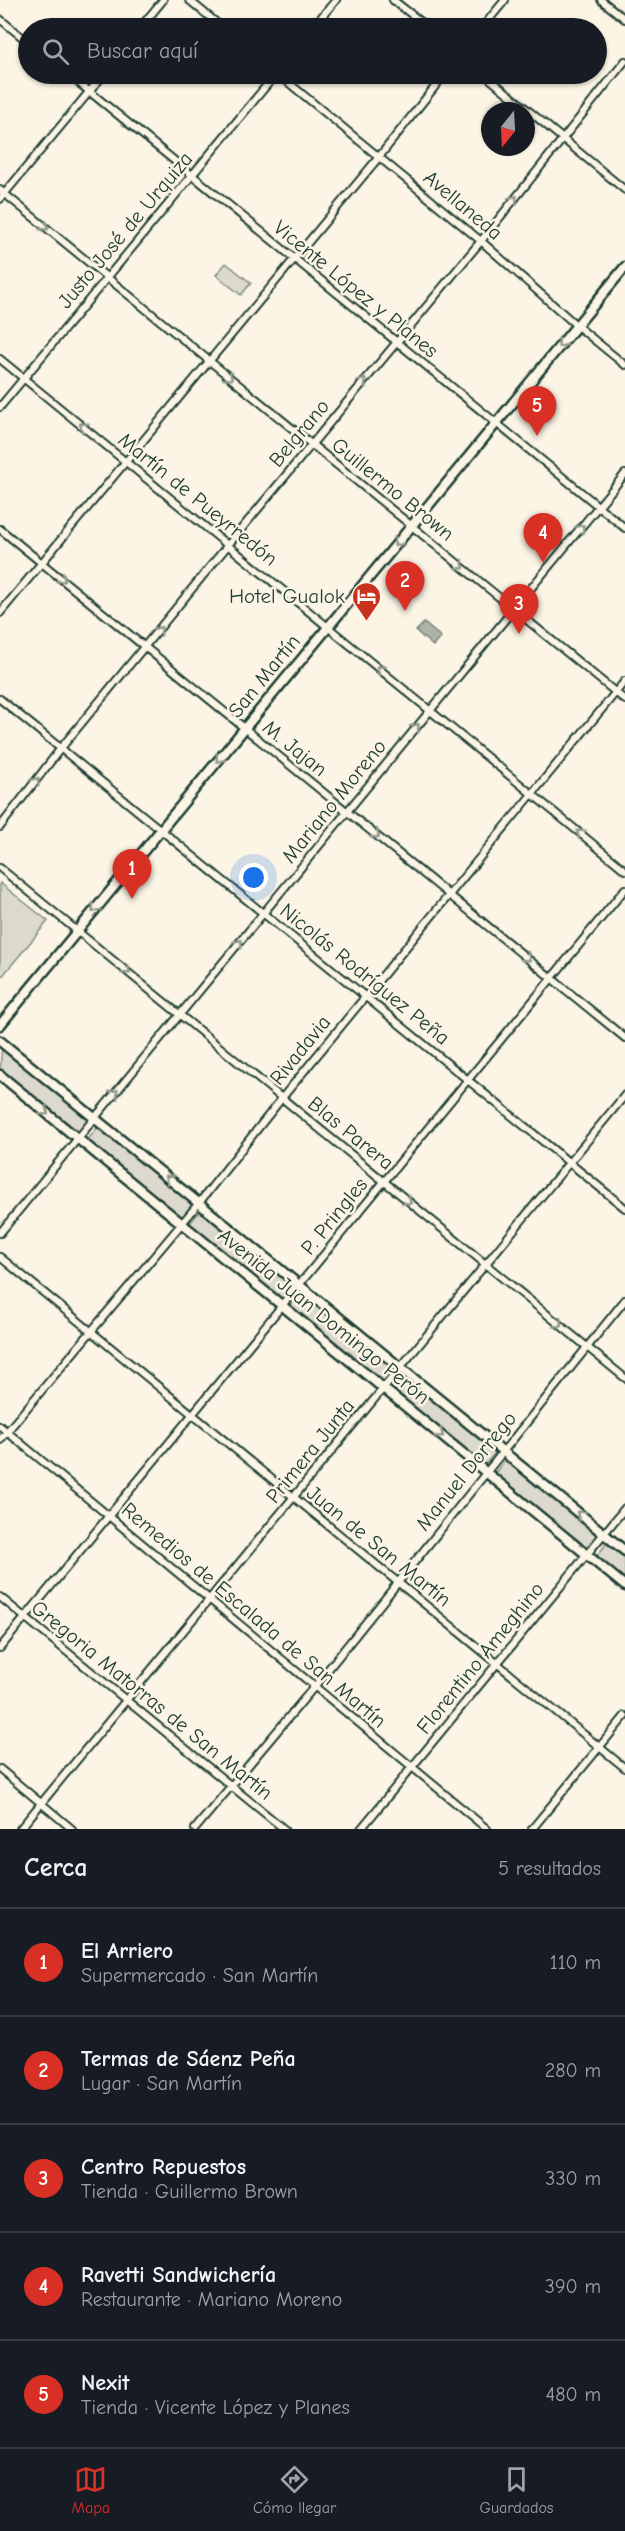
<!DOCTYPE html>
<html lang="es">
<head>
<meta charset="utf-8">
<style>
  :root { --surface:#171b24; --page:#242831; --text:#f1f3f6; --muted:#9ea1a6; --line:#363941; --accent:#d93025 }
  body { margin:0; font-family:"Comic Neue",sans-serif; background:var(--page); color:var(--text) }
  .compass { position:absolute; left:481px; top:102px; width:54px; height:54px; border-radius:50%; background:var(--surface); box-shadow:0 2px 4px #0004; rotate:198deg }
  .you { position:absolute; left:254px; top:878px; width:21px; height:21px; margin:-15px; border:4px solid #fff; border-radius:50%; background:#1a73e8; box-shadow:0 0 0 9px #1a73e833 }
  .badge { display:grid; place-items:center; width:39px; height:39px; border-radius:50%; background:var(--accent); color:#fff; font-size:20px; font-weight:700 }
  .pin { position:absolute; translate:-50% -50px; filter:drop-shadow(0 2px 3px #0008) }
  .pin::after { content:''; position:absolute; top:32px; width:21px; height:18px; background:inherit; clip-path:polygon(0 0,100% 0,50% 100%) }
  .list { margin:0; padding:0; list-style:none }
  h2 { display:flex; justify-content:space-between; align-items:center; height:78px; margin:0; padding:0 24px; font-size:26px }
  h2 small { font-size:20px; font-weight:400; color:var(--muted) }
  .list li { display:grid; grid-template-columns:39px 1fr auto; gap:18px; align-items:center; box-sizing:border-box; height:108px; padding:0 24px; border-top:2px solid var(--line) }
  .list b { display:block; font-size:22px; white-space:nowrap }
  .list p { margin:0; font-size:20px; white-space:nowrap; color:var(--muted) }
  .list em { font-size:20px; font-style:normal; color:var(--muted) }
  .icon { flex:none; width:33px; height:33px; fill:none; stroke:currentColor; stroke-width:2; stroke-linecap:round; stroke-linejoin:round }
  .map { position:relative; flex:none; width:625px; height:1829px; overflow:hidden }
  .search { position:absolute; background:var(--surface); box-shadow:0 2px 4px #0004; left:18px; right:18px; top:18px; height:66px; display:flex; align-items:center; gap:15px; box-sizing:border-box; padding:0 21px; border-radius:33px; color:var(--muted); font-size:22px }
  .sheet { height:618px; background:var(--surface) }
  nav { display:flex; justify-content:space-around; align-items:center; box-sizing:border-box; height:84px; border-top:2px solid var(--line); background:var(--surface); font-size:16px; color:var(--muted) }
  nav a { display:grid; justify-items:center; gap:3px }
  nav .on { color:var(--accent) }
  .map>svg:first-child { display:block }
  .green { fill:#dcdacc; stroke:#7e8c80; stroke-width:1.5 }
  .water { fill:#aeb3a7; stroke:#758479; stroke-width:1.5 }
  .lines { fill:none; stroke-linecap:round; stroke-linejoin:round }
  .street-casing { stroke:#1f3d34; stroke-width:10 }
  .secondary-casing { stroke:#1f3d34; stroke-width:13 }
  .street { stroke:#fcf5e5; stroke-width:6 }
  .secondary { stroke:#fcf5e5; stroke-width:8 }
  .oneway { stroke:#8e998c }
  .labels { text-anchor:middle; stroke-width:5; stroke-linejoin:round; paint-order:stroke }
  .street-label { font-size:21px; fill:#1f3d34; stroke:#fcf5e5 }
  .poi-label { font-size:21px; fill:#1f3d34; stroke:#fcf5e5; text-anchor:end }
</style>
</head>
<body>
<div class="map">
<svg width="625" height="1829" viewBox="0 0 625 1829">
  <rect width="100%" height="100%" fill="#fcf5e5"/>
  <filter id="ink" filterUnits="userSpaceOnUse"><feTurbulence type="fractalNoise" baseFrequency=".0167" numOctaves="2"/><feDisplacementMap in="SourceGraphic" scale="12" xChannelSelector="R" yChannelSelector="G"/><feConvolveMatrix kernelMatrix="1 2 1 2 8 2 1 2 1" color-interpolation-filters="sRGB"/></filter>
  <g filter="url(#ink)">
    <path class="green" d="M226,263L251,283L241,295L216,275Z
      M0,883L48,921L0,979Z
      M2,1046L90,1120L78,1134L0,1069Z
      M99,1125L194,1203L182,1218L87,1141Z
      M202,1209L294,1286L282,1301L189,1224Z
      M303,1291L396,1369L385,1383L290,1306Z
      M403,1376L496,1452L485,1465L391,1390Z
      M505,1460L598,1535L587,1549L494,1474Z
      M607,1543L625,1558V1581L596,1557Z"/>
    <path class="water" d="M424,623L441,637L433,646L416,631Z"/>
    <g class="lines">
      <defs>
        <path id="street" d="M189,0L223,28
          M393,0L429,28
          M601,0L625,19
          M0,19L28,42
          M140,28L163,0
          M312,28L336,0
          M482,28L505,0
          M68,74L625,528
          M278,74L481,241L576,325L625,365
          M484,74L625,190
          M0,190L625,700
          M0,199L104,74
          M0,359L625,870
          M0,407L276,74
          M0,529L625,1038
          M0,613L379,157L445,74
          M0,699L625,1208
          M0,827L61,748L228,545L481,241L625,61
          M0,868L625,1378
          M0,1233L625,474
          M0,1257L625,1768
          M0,1426L487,1829
          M0,1440L199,1203L282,1098L625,681
          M0,1597L284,1829
          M0,1648L625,889
          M0,1769L72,1829
          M20,1829L625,1095
          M195,1829L314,1687L625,1300
          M361,1829L625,1508
          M532,1829L625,1716"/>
        <path id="secondary" d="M0,1025L625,267
          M0,1041L625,1551
          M0,1075L625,1586"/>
      </defs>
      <use href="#street" class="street-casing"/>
      <use href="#secondary" class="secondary-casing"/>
      <use href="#street" class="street"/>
      <use href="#secondary" class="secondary"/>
    </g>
    <defs><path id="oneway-chevron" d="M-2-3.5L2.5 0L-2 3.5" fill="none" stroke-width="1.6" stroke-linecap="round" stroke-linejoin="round" transform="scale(1.5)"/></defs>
    <g class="oneway">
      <use href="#oneway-chevron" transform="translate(514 199) rotate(-52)"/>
      <use href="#oneway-chevron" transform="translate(45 227) rotate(39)"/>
      <use href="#oneway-chevron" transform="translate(561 344) rotate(129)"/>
      <use href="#oneway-chevron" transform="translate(229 377) rotate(39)"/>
      <use href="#oneway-chevron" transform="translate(363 382) rotate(-51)"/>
      <use href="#oneway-chevron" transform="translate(83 426) rotate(-141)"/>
      <use href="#oneway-chevron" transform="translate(581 528) rotate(-50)"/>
      <use href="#oneway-chevron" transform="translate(397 543) rotate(129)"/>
      <use href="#oneway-chevron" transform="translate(461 566) rotate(39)"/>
      <use href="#oneway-chevron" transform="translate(62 579) rotate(39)"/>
      <use href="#oneway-chevron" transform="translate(159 630) rotate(-51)"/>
      <use href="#oneway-chevron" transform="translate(380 669) rotate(-141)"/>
      <use href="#oneway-chevron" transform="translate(416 727) rotate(-51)"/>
      <use href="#oneway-chevron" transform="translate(219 759) rotate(129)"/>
      <use href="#oneway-chevron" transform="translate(36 781) rotate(-52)"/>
      <use href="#oneway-chevron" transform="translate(580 833) rotate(-141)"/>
      <use href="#oneway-chevron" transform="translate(376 835) rotate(39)"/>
      <use href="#oneway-chevron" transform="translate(95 909) rotate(129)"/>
      <use href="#oneway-chevron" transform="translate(239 943) rotate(-50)"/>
      <use href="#oneway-chevron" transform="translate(527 958) rotate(39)"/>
      <use href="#oneway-chevron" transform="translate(127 971) rotate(39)"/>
      <use href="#oneway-chevron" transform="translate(115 1093) rotate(-51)"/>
      <use href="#oneway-chevron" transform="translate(45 1112) rotate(39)"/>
      <use href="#oneway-chevron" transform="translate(169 1178) rotate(-141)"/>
      <use href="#oneway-chevron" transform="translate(408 1201) rotate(39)"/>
      <use href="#oneway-chevron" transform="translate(559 1324) rotate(39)"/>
      <use href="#oneway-chevron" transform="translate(440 1434) rotate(39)"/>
      <use href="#oneway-chevron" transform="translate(580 1514) rotate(-140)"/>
    </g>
  </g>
  <defs>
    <symbol id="hotel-pin" viewBox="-11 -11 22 30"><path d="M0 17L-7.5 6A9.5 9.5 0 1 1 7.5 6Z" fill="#c8321e" stroke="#fcf5e5"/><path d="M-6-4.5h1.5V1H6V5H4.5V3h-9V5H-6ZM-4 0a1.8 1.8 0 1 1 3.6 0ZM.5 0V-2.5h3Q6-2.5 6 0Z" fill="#fff"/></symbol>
  </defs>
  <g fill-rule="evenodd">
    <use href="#hotel-pin" x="350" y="580" width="33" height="45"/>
  </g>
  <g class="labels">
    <g class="street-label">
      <text transform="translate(463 205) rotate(40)" y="7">Avellaneda</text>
      <text transform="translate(125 230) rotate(-50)" y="7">Justo José de Urquiza</text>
      <text transform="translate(356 289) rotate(39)" y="7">Vicente López y Planes</text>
      <text transform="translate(299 433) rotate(-50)" y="7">Belgrano</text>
      <text transform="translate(393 489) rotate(39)" y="7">Guillermo Brown</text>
      <text transform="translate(198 499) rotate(39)" y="7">Martín de Pueyrredón</text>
      <text transform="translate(264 676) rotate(-51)" y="7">San Martín</text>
      <text transform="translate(295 748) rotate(39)" y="7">M. Jajan</text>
      <text transform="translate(334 801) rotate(-51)" y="7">Mariano Moreno</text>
      <text transform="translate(365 974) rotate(39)" y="7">Nicolás Rodríguez Peña</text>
      <text transform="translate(300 1050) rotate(-51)" y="7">Rivadavia</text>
      <text transform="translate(351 1133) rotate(39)" y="7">Blas Parera</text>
      <text transform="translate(334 1216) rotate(-51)" y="7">P. Pringles</text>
      <text transform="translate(324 1316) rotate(39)" y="7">Avenida Juan Domingo Perón</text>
      <text transform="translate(310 1451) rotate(-51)" y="7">Primera Junta</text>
      <text transform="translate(466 1471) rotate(-51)" y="7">Manuel Dorrego</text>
      <text transform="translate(379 1546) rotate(39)" y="7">Juan de San Martín</text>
      <text transform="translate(254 1615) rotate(40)" y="7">Remedios de Escalada de San Martín</text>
      <text transform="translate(480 1658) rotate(-51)" y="7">Florentino Ameghino</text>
      <text transform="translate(152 1700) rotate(39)" y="7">Gregoria Matorras de San Martín</text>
    </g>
    <g class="poi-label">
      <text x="345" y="603">Hotel Gualok</text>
    </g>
  </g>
</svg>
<svg class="compass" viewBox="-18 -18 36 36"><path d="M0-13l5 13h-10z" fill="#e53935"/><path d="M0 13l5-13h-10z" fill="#9ea1a6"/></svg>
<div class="you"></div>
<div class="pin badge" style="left:132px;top:899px">1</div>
<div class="pin badge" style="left:405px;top:611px">2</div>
<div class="pin badge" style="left:519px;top:634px">3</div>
<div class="pin badge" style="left:543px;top:563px">4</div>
<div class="pin badge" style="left:537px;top:436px">5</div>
<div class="search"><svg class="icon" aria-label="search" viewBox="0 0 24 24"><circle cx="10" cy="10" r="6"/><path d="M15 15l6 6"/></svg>Buscar aquí</div>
</div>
<section class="sheet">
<h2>Cerca<small>5 resultados</small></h2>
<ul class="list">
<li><span class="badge">1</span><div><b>El Arriero</b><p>Supermercado · San Martín</p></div><em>110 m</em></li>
<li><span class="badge">2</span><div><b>Termas de Sáenz Peña</b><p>Lugar · San Martín</p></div><em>280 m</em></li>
<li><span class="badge">3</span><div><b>Centro Repuestos</b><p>Tienda · Guillermo Brown</p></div><em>330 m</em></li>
<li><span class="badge">4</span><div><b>Ravetti Sandwichería</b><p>Restaurante · Mariano Moreno</p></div><em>390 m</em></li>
<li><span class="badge">5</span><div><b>Nexit</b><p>Tienda · Vicente López y Planes</p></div><em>480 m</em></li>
</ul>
</section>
<nav>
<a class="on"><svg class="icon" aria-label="map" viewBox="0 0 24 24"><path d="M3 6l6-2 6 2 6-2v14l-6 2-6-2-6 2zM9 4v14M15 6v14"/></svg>Mapa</a>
<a><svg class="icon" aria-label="directions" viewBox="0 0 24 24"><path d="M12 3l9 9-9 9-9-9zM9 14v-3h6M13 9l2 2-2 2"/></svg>Cómo llegar</a>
<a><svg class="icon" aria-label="saved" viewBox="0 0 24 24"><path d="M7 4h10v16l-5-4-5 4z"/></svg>Guardados</a>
</nav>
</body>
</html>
